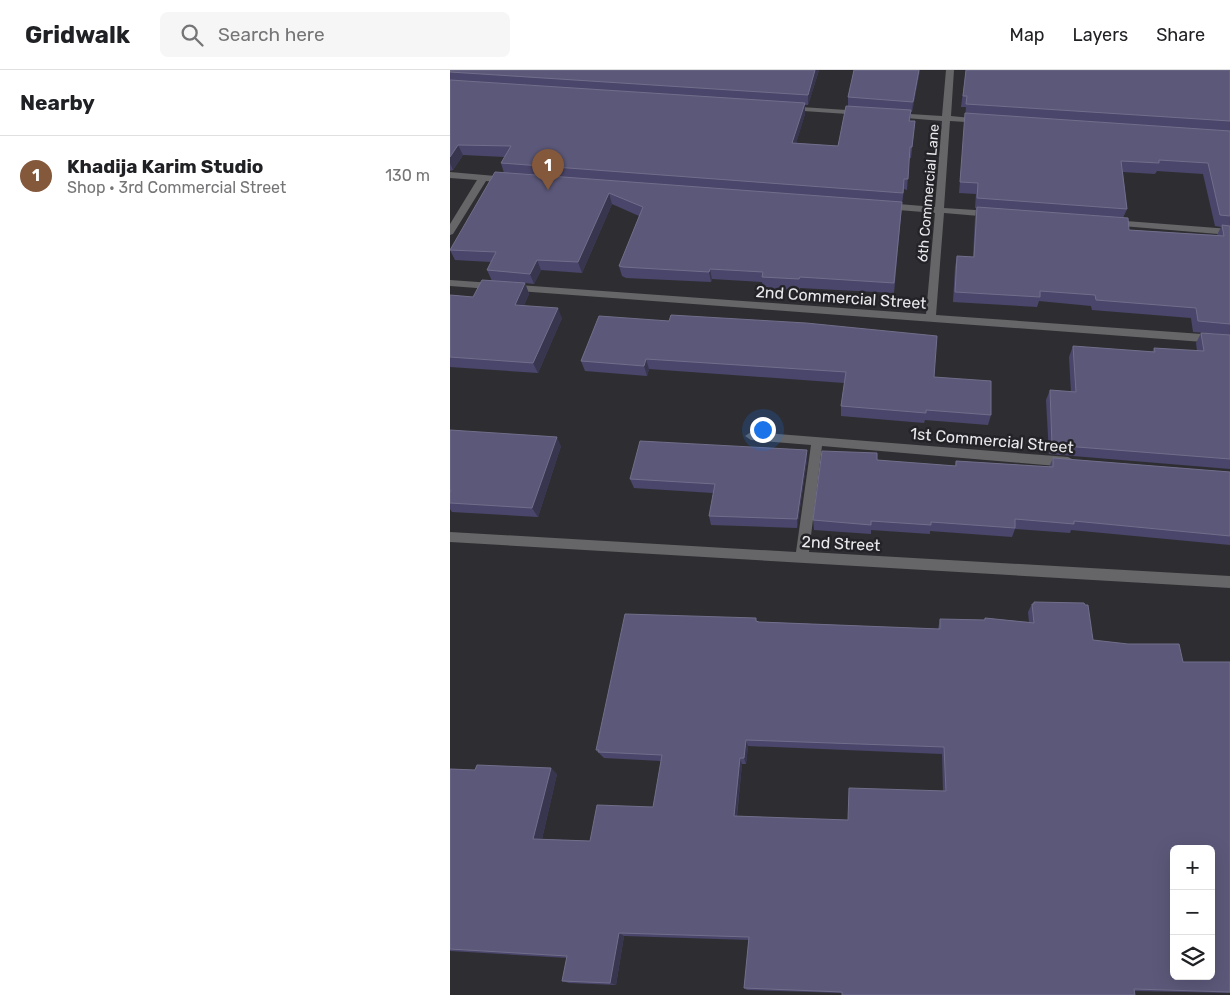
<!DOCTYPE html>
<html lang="en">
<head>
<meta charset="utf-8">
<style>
  :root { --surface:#fff; --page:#f6f6f6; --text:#202124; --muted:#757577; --line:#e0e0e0; --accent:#84583b }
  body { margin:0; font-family:Rubik,sans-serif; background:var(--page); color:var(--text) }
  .controls { position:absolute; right:15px; bottom:15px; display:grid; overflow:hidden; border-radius:8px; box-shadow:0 5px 20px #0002 }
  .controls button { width:45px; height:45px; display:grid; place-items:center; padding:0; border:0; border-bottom:1px solid var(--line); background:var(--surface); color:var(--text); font:25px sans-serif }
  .you { position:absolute; left:312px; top:359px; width:18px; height:18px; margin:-12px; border:4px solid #fff; border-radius:50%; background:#1a73e8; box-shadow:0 0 0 8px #1a73e833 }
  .badge { display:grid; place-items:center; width:32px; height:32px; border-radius:50%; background:var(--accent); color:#fff; font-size:16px; font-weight:700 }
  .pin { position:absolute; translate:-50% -41px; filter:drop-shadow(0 1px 2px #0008) }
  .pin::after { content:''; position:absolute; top:26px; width:18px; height:15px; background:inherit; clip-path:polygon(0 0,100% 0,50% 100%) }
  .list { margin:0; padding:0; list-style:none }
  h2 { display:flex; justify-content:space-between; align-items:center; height:65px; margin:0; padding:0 20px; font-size:21px }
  h2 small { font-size:16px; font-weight:400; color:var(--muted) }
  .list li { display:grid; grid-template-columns:32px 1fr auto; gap:15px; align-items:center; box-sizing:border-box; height:80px; padding:0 20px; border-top:1px solid var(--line) }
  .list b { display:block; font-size:19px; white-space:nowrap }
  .list p { margin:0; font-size:16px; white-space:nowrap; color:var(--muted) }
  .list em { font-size:16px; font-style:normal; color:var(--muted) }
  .icon { flex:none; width:28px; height:28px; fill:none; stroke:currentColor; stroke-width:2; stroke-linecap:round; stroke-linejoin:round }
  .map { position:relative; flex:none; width:780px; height:925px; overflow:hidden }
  header { display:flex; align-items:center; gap:30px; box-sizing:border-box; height:70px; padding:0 25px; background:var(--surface); border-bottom:1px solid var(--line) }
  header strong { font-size:24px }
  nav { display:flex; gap:28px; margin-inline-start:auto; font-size:18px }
  .search { width:350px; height:45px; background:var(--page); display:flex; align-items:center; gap:12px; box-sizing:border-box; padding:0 18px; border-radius:8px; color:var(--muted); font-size:19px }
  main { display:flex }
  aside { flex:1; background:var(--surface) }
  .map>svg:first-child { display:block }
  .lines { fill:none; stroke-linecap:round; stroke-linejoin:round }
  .minor { fill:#666668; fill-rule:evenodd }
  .wall { fill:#4a466b; fill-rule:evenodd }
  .shaded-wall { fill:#38354e }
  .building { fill:#5b5879; stroke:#716e8b; fill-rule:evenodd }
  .labels { text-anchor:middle; stroke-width:5; stroke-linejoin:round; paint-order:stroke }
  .far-street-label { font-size:14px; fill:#e9e9ec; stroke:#242428 }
  .street-label { font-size:16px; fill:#e9e9ec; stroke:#242428 }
</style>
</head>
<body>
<header>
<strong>Gridwalk</strong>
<div class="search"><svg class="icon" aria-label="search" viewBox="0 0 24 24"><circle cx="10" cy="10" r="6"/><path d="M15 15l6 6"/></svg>Search here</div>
<nav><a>Map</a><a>Layers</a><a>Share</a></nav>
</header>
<main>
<aside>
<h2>Nearby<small></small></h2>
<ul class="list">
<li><span class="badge">1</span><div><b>Khadija Karim Studio</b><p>Shop · 3rd Commercial Street</p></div><em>130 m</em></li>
</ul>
</aside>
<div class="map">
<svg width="780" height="925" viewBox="0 0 780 925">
  <rect width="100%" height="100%" fill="#2e2e32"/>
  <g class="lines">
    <path class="minor" d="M496,0H504L501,46L531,49L535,51L531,53L500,51L494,138L541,141L546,144L541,147L494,143L486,245L780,266V274L0,216V210L476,244L485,143L436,139L431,136L436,133L485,137L492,51L444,47L440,45L444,43L492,46Z
      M336,36L412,41L416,43L412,45L339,40H336Z
      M0,102L57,107L61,110L57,113L36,111L3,164L0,165V154L27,110L0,108Z
      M663,150L780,159V165L660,155L658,153Z
      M301,362L618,387L622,389L624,392L622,395L618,397L372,376L359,482L780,506V518L0,472V462L346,482L361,375L301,370L295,366Z"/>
  </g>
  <path class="wall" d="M0,0H369L358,35H355V44L346,73L388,76L398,36V27L404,0H470L462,42H461L460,51H465L461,88H459L457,120L454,119L452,134L444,223L350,218V220L313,218L312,212L262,209L261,212L176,208L172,206L169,196L189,146L162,134L132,203L91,200L84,214L75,213L79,224L74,235L112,248L88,303L0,297V225L23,227L42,211L37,200L41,192L5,190L0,180L54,103L51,93L55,87L13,85L3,100L0,101Z
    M516,0H780V265L743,262L741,248L642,240L641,236L589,231L587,237L503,232L505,197L507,186L523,187L525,148L526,138H525L526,124L509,123L516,37H511ZM707,101L753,104L765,156L771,157L767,165L679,160L673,148L677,139L673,102L705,104Z
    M149,246L484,307L541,345L538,355L475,350L474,353L391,346V336L394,313L199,299L197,306L135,301L131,291Z
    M751,263L780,265V399L599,384L596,330L600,320L621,322L619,287L623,276L702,282L704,278L747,281L746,273Z
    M0,360L111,376L88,447L2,442L0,439Z
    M603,388L780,402V475L621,460L620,463L565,459L562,467L480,461V464L421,460V464L364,460L363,450L427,390L505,396L506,391L599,397Z
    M357,390L347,458L261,455L259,446L263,423L184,418L180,409Z
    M584,532L643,570L733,592H780V923L684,921L392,923L297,920L294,918L299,870L174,866L166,915L119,913L112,911L117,888L0,881V699L107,704L92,769L140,771L203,737L211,691L154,688L146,680L307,551L309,552L488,559L490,549L534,550L535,548L579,552L578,542L582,534H583ZM298,676L492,684L493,721L398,750L287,746L292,694H296Z"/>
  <path class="shaded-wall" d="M365,0H369L358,35V25Z
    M469,0H470L462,42L463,32Z
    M355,33V44L343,83L342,73Z
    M8,75L13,85L3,100L0,93V87Z
    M159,123L162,134L132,203L128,192Z
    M87,190L91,200L84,214L80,204Z
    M260,199L262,209L261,212L259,202Z
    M75,213L79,224L69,245L65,235Z
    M108,238L112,248L88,303L83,293Z
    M196,289L199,299L197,306L194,296Z
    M107,367L111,376L88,447L82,438Z
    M357,380V390L347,458V449Z
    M296,670L298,676L296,694L294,688Z
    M290,688L292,694L286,751L284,746Z
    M101,698L107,704L91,773L83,769Z
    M169,863L174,866L166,915L160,913Z"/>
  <path class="building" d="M0,0H365L358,25L0,2Z
    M404,0H469L463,32L398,27Z
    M516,0H780V51L516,34L517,26H513Z
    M0,10L355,33L342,73L388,76L396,36L461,40L459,51H465L462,77H460L458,109H454L453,123L51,93L61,76L8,75L0,87Z
    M515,43L780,61V146L770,145L758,93L709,90V93L671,91L677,139L527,128L528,113L510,112Z
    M45,102L452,132L444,213L350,207L349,209L312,207L313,202L260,199L259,202L173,197L169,196L193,137L159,123L128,192L87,190L80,204L37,200L46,182L0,180Z
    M527,137L678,148L679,160L774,166L772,155L780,156V254L748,251L746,238L646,230L645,225L590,221V227L505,222L507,186L524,187Z
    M32,210L75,213L65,235L108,238L83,293L0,287V225L23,227Z
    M221,245L356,253L487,266L484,307L541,311V345L476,340V343L391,336L396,302L196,289L194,296L131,291L149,246L219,251Z
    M751,263L780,265V389L602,375L600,320L626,322L623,276L705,282L704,278L754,281Z
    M0,360L107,367L82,438L0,433V423L1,420H0Z
    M190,371L357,380L347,449L259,446L265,414L180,409Z
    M372,381L427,383V390L506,396V391L603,397V388L780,402V466L624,451V454L565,449V458L481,452V455L421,451V455L363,450Z
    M584,532L634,533L635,535H638L643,570L678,574H729L733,592H780V922L684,919L685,925H392V922L294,918L299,867L169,863L160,913L112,911L117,886L0,879V699L25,700L27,695L101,698L83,769L140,771L147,735L203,737L212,685L148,682L149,680H146L175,544L306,548V551L309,552L490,559V549L535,550V548L584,553L582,534H584ZM296,670L494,677L496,721L399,718L398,750L284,746L290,688H294ZM724,779H761V906H724Z"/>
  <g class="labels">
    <g class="far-street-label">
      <text transform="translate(478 123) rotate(-85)" y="5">6th Commercial Lane</text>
    </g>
    <g class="street-label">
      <text transform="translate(391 227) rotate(4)" y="6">2nd Commercial Street</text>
      <text transform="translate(542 370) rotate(5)" y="6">1st Commercial Street</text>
      <text transform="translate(391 473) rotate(3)" y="6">2nd Street</text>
    </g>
  </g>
</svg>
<div class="controls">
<button>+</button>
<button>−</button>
<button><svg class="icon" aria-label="layers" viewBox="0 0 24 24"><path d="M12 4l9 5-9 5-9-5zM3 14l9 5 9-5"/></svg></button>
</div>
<div class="you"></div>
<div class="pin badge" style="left:98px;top:120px">1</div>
</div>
</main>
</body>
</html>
